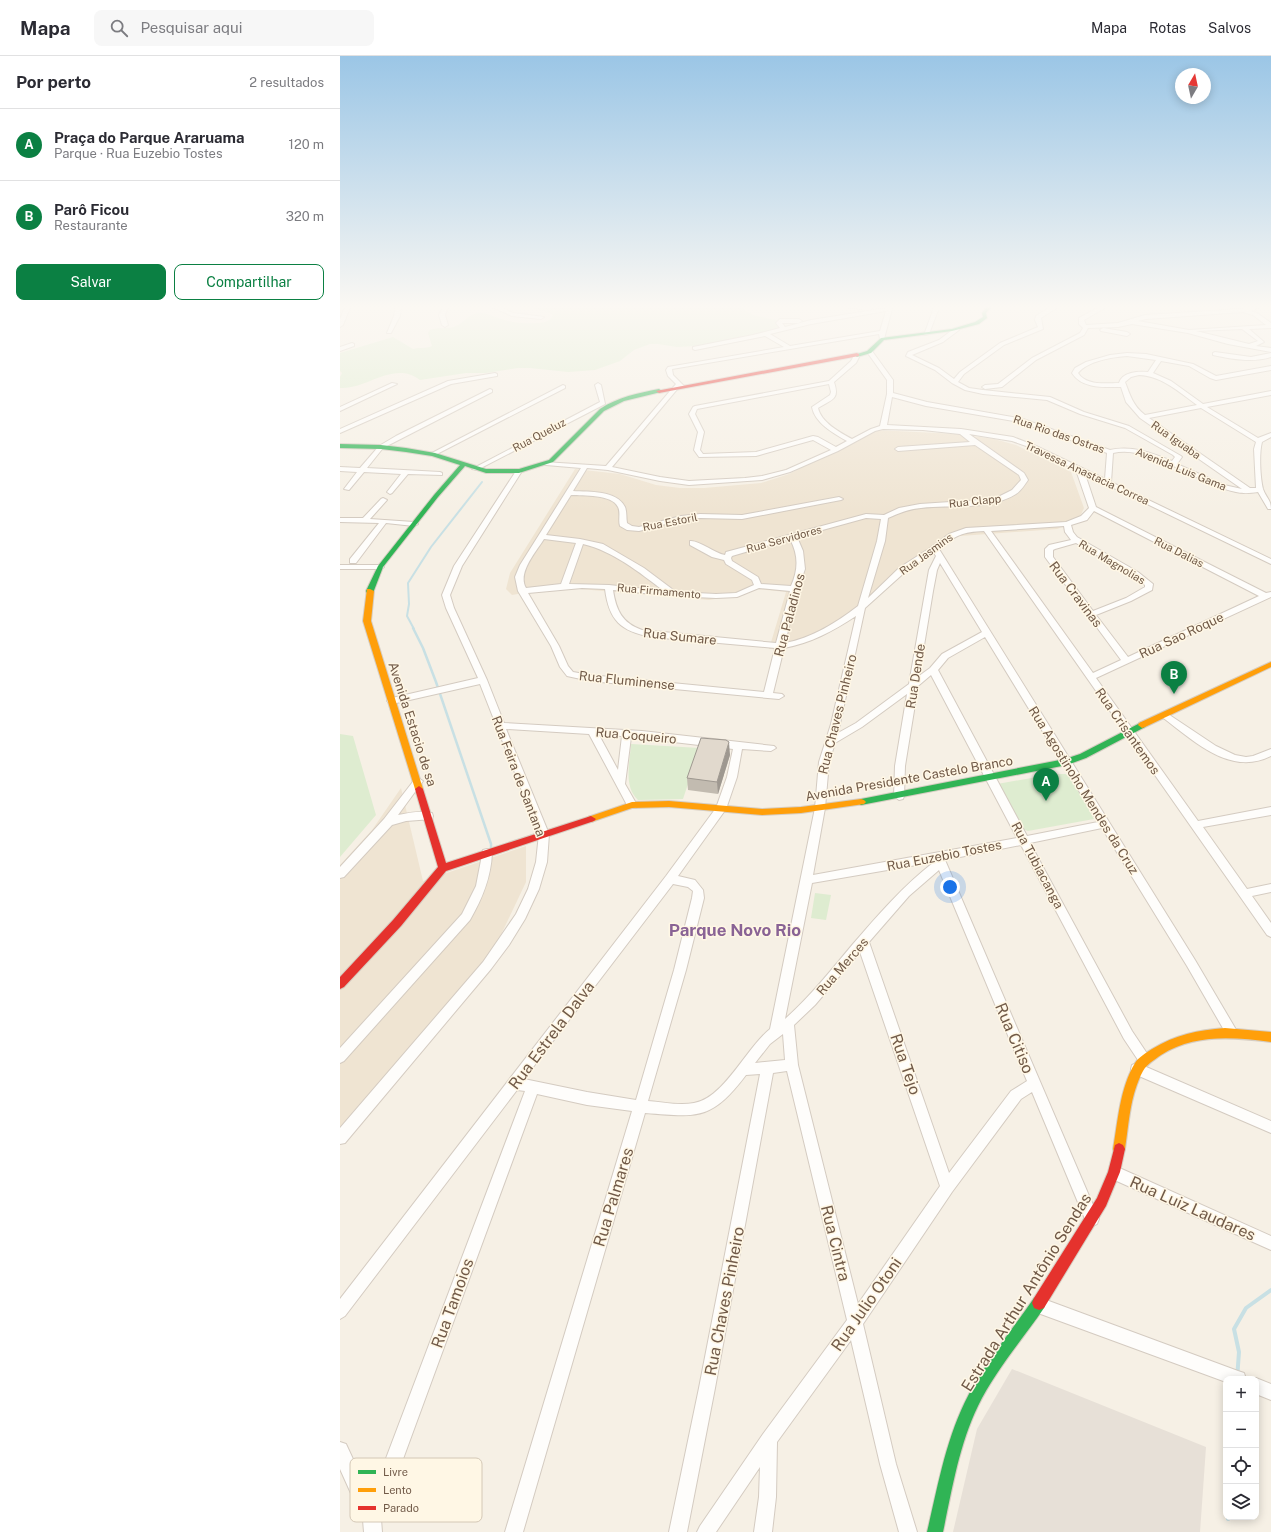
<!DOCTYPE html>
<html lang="pt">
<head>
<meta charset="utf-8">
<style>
  :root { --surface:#fff; --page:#f7f7f7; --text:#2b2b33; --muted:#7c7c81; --line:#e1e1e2; --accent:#0b8043 }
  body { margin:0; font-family:"Public Sans",sans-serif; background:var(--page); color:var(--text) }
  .controls { position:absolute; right:12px; bottom:12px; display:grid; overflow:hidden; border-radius:8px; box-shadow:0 2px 10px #0003 }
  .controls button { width:36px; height:36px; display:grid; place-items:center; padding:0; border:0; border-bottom:1px solid var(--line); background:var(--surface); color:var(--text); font:20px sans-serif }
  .compass { position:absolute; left:835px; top:12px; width:36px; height:36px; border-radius:50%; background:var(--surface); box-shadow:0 2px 10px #0003; rotate:9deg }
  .you { position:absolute; left:610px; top:831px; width:14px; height:14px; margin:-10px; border:3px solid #fff; border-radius:50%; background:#1a73e8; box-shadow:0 0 0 6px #1a73e833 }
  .badge { display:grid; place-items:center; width:26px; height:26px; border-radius:50%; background:var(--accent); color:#fff; font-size:13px; font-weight:700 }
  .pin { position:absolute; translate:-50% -33px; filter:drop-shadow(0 1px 2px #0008) }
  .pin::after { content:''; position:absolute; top:21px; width:14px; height:12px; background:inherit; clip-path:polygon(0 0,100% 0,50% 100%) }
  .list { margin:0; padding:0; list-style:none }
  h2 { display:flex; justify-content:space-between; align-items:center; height:52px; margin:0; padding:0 16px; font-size:17px }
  h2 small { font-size:13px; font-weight:400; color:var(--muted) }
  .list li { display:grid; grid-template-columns:26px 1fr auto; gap:12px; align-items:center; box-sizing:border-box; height:72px; padding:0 16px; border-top:1px solid var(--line) }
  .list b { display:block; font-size:15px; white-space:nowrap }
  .list p { margin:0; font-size:13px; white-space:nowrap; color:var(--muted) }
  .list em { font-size:13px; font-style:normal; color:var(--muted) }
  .actions { display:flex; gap:8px; padding:12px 16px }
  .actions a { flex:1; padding:9px 0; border:1px solid var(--accent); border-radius:8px; text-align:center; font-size:14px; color:var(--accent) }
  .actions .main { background:var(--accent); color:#fff }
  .icon { flex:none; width:22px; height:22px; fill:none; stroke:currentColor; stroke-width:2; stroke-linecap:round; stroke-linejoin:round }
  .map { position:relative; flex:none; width:931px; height:1476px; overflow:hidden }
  header { display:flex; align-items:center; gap:24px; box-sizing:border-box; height:56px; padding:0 20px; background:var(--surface); border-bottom:1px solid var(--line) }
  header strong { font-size:19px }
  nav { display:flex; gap:22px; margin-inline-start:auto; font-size:14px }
  .search { width:280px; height:36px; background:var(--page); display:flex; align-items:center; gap:10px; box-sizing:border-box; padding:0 14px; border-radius:8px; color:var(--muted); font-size:15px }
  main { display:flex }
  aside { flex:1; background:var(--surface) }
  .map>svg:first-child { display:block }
  .residential { fill:#efe4d2 }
  .industrial { fill:#e7e0d7 }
  .green { fill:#deecd0 }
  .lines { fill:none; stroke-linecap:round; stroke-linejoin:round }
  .stream-far2 { stroke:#c8e0e4; stroke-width:2 }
  .stream-far1 { stroke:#c8e0e4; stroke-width:2.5 }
  .stream { stroke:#c8e0e4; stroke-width:4 }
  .street-casing { stroke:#d4cbc1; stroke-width:2 }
  .fast-casing { stroke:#d6cdc2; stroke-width:2 }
  .slow-casing { stroke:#d6cdc2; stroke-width:2 }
  .jam-casing { stroke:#d6cdc2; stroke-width:2 }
  .street { fill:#fefdfb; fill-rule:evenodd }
  .fast { fill:#30b455; fill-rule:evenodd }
  .slow { fill:#ff9f0a; fill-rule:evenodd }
  .jam { fill:#e5322d; fill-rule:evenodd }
  .wall { fill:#c2bbb0 }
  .shaded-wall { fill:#9e9890 }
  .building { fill:#e1d9cd; stroke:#9e9890 }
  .labels { text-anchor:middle; stroke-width:3; stroke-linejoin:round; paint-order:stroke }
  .far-street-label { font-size:11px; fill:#715a48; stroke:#fff7e5 }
  .street-label { font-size:13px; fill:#715a48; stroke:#fff7e5 }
  .near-street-label { font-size:16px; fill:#715a48; stroke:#fff7e5 }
  .district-label { font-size:17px; font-weight:bold; fill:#896395; stroke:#fff7e5 }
  .key { fill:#fff7e5; stroke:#d4c8b6; stroke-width:1 }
  .key-label { font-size:11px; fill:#715a48 }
</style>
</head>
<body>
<header>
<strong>Mapa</strong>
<div class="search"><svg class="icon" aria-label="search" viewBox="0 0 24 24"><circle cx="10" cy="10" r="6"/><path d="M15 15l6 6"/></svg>Pesquisar aqui</div>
<nav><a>Mapa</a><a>Rotas</a><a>Salvos</a></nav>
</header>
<main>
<aside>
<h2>Por perto<small>2 resultados</small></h2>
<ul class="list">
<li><span class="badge">A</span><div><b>Praça do Parque Araruama</b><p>Parque · Rua Euzebio Tostes</p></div><em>120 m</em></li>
<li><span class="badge">B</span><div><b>Parô Ficou</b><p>Restaurante</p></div><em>320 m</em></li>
</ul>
<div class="actions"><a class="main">Salvar</a><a>Compartilhar</a></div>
</aside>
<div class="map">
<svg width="931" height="1476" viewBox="0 0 931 1476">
  <rect width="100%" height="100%" fill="#f6f0e5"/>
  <path class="residential" d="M535,374L618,378L654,383L676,389L731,416L744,452L738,465L717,473L607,481L509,559L470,583L442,593H429L446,536L407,532L402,536L387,541L369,544L216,531L172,539L166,533L170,517L235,413L280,418L316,429L340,432H364L421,427L449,418Z
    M61,732L83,825L186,790V826L158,885L121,936L0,1075V809L32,774Z"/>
  <path class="industrial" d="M672,1313L866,1391L860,1476H613L637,1373Z"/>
  <path class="green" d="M182,249H398L413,259L440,265L445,269L444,272L410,282L355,290L337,291L318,288H310L294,294L280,305L255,314L228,316L190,312H178L146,317H126L80,324C53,304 27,334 0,332V321L2,317L0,315V297L53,281L73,293C80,291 85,293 92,290L88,277L90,274C98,271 106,273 114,271C123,268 128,258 138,257C146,256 154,261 161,263C174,267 185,268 198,267C205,266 210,266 213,259L207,256Z
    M0,678L13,680L36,759L0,801Z
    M291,688L360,692L343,743L298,744C283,730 290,706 291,688Z
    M714,718H725L730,720L754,763L688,775L682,773L657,728Z
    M475,837L491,839L486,864L471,862Z"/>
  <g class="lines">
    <path class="stream-far2" d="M74,573L67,560L69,548L68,527L91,491L142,426"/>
    <path class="stream-far1" d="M73,572L83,592L96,626L151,788V794"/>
    <path class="stream" d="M897,1323L899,1296L894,1273L906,1252L931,1234
      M888,1463L891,1461"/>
    <defs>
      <path id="street" d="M6,249H11L3,269L0,271V263Z
        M56,249H61L60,260L51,277H47L54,260Z
        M104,249H109L105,259L108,269L105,271L102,269L99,259Z
        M148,249H156L173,257L204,261L201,263L172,260Z
        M489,249H516L532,252L529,254Z
        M548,249H553L544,283H540L539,278L332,313L333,319L344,330L339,331L272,411L320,421L349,425L405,422L422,420L446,414L491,394L473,384L416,400L359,401L354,394L358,376L349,358L353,351L355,350L489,325L511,305L515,298L517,297L520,299L516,307L494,326C500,344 492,343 478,352C481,366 499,376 512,383L531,373L540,370L547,338V324L527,296L530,294L532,295L553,324V337L587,346L683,363L770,394C792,389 812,397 832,405L835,401L833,399L785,372L740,358L707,344L643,338L625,334L612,327L595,314L566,300L568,296L599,284L615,272H619V274L603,286L572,299L599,312L614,323L620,316L660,287L698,271L695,264L696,260L714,249H721L701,262L703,273L664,289L624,318L618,326L629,332L643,334L710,341L744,356L789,370L841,400L842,401L837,408L884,429L902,433L800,362L786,346L781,331C764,331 742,333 732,317L735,312L746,306L770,299L787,297L806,298L853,308L876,320L931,310V314L876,324L870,322L849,310L821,305L813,317L831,325L863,348L931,335V339L867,351L918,382L931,377V381L922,386C919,397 920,421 923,433C926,442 931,443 931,453H928L918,436C911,437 904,438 896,436C859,429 810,388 773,397L771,426L931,503V508L745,418L756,451L926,537L931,536V541L756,622L858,765L931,751V759L863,771L907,833L931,828V836L912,840L931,867V881L927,879L644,475C622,476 616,479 599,493L855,904L898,977L896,981L892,982L888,981L847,910L762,772L690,787L792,975L808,999L810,1003L808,1007L804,1009L800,1007L784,983L681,789L605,804L759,1163L757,1168L752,1170L747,1168L692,1036L681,1043L612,1136L523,1268L556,1408L577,1476H559L540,1408L511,1284L437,1386L436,1441L432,1476H414L419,1441L420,1411L376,1476H357L360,1470L423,1378L507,1264L447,1015L433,1017L375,1332L347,1476H329L359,1332L420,1018L406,1019C371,1065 358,1061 305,1057L183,1476H165L292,1055L247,1049L197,1038L41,1463L42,1476H24L23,1464L0,1413V1386L6,1388L31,1442L185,1035L177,1034L5,1260L0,1263V1243L326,820L376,752L387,721L393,693L291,681L285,728L297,749L296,752H288L287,749L249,678L166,673L209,778L207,806L199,833L185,863L169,889L151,913L5,1087L0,1088V1072L143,906L176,858L188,833L196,806L199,778L140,628L52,648L47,645L52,642L138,622L106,552L102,539L114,510L176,415L179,413L182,415L122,510L110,539L114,552L147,624L164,667L302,675L434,690L436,692L431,695L402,693L397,721L386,753L338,820L355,824L363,834L364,842L346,914L308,1045C323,1046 339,1050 354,1047C384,1042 407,991 430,973L475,752L479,706L491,668L516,560C493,575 471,587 444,592L433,637L442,638L444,640L439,643L250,625L227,620L220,611L211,590L178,535L175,521L180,509L241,412L206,409L203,407L204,406L266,410L336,328L328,320L326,314L328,311L444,291L425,280L355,294L353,293V291L413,279L440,272L436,267L440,263H459L462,265L459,267H442L445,271L471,264L547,252ZM546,255L540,275L450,290L430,278L471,268ZM787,300L816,304L808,316C798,315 782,316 779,327C767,327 746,330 738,317C748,305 772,301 787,300ZM799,319C822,320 839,336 857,349L805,359C793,350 790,339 785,326L791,321ZM489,328L491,336L490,339L472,351C475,367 493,377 507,385L496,391L478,381L473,380L416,396L363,398L360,394L364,376L355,358L357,353ZM552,341L586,350L680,366L767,397L765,423L696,390L673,381L621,373L547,369ZM861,352L916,386L914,393L916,432H910L809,362ZM543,373L583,374L620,378L630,386L558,391L555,393L558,395L635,389L679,419L681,424L672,434L658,441L641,444L580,448L559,452L544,459L526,458L386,496L385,499C374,497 359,484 350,485V489L372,501L384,504L386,508L412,524L414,529L396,537L376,538L336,536L304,512L263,488L240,483L206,479L231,439C243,440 272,438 278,451C281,457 278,464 280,470L287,474L299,475L341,464L360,462L402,463L501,444L503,443L499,441L402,459L360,458L341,460L299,471L292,470L287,467C286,462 287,456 285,451C277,434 249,436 233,435L247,412L268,414L320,425L349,429L422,424L450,416L498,395L535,375ZM629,378L672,385L692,392L736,414L749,452L741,460L726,466L626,472L609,478L590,492L559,512L528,542L545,485L548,462C559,457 569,453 581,452C611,448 649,455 676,438C681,435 685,428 688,424L684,417ZM754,455L919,540L788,601L756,559L791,545L812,534L813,528L798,516L737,481L733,476L731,469L747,464ZM526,462L541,463L537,485L518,550C496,567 472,582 445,587L458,533L465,513L463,495L457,481ZM724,470L725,476L731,484L709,489L705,493V501L781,604L753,617L651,475ZM204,483L236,487L221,528L186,532C177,517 196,496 204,483ZM450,483C459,500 458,514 451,530L421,528L418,521L392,505L391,502L392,500ZM736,487L792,520L805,529V531L786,542L753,555L713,501V494L715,493ZM243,488C273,495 299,516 324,535L269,529L229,528ZM594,497L596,500L589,514L569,628L516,667L498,677L525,552L565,516ZM600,507L642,576L602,598L590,612L579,620L593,535L597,514ZM242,532L265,533C269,565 281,575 311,581L435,592L424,636L250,619L233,616L228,610L219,590L188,537ZM419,532L450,535L436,587L302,574C282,567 276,554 273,534L334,540L376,542L397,541ZM645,581L758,766L687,780L598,614L608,602ZM591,619L677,782L473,819L485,752L489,706L495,687L522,671L567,638L555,710L554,740L559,744L563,743L564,740L565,710L578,630ZM259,679L282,680L278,714ZM594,806C563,830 538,859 513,888C491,914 470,941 445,963L472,827ZM599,814L687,1025L671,1035L609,1117L529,886L569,840ZM333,828L348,831L353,835L352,842L334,914L296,1044L247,1036L184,1023ZM520,896L600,1130L518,1248L458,1009L454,969L475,949ZM443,978L445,1004L415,1007L430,988Z
        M595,249H600L589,278L584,279Z
        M763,249H770L744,264L746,269L778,267L805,259L901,253L918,249H925L910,255L917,257L931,267V272L909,273L924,286L916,290L931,292V296L888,288L848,277L792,268L778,271L748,272L744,279L696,304L662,331L645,333L642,331L645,329L658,328L692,302L740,277L743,272L739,268V262ZM903,256L913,259L926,269L849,274L798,265L806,263ZM902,273L918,285L909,288L856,275Z
        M763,272L787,276L790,278L787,280L761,275L760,274Z
        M12,287L14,288V290L0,295V291Z
        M875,296L911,301L931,297V301C913,307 891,303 873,299V297Z
        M155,317L157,318V320L111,328L0,377V373L108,325Z
        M52,327L57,328L0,355V351Z
        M258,327L261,329L265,348L137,414L132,413L260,346L255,329Z
        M223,329L225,330V332L95,399L90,398Z
        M150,333L152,334V336L43,392L27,412L100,416L102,417V419L68,418L52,437L50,438L47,436L61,418L24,416L9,434L4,433L17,416L0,415V411L20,412L39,390L56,380Z
        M43,442L47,444L30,463L74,466L78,468L74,470L46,467L16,507H10V503L39,467L0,466V462H23L41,443Z
        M0,509H40L44,511L40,513H0Z
        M825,656L876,690L895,699L906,701L913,700L931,693V700C890,721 853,684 822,661L820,659L822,657Z
        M78,722L83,725L58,759C68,757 82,754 92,757L93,760L92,763L66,765L52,769L4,821L0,822V811L44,763L75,723Z
        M147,793L151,794L152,797C151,822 142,843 130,864L4,1005L0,1007V992L122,858L136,830L143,794Z
        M797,1007L931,1065V1077L792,1017L791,1013L792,1009Z
        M775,1110L931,1180V1194L770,1122L768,1117L770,1112Z
        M698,1241L898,1315L904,1317L906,1323H886V1326L698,1257L693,1254L690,1249L693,1244Z
        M916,1322L931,1328V1344L916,1338V1323H914Z"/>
      <path id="fast" d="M648,249H653L646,257L647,262L639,268L612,275L544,284L531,297L517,301L514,299L527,295L541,282L612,273L635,266L643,261L642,257Z
        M319,333L322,335L321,336L284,345L264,355L213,406L179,417H146L125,410L98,441L43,511L33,537H27L26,535L38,510L94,439L120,409L92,400L66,396L41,393L0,392V388L41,389L66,392L95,397L146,413H179L209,404L260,353C278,341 298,337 319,333Z
        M802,666L806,669L805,671L746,702L727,709L521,749L516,746L521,743L725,703L740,698Z
        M699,1240L704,1242L706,1247L704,1252C682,1284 655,1315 638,1350C619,1389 612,1434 603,1476H587C598,1430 606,1381 629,1338C647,1304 672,1274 694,1242Z"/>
      <path id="slow" d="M27,533H30L34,535L31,565L83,733L79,736L75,733L23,565Z
        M931,606V611L805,671L802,672L798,669L799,667Z
        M521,743L524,744L526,746L524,748L461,757L422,759L329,751L292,752L251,766L246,763L248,761L292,746L329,745L422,753L461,751Z
        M885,972L931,976V986C893,981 854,978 821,999C814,1004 807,1008 803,1015C790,1039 789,1067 785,1093L783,1097L779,1099L775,1097L773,1093C778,1064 780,1032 795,1007C799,1001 806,997 812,993C835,979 858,974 885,972Z"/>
      <path id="jam" d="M517,297L519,298V300L319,337L316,335Z
        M79,730L83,733L106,807L251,760L256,763L254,765L106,815L61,870L4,931L0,933V921L53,864L98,811L75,733Z
        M779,1087L783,1089L785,1093L780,1116L766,1150L704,1252L699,1254L694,1252L692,1247L694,1242L757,1142L768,1116L775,1089Z"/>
    </defs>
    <use href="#street" class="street-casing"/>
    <use href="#fast" class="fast-casing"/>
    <use href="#slow" class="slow-casing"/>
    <use href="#jam" class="jam-casing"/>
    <use href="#street" class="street"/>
    <use href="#fast" class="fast"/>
    <use href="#slow" class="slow"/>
    <use href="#jam" class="jam"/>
  </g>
  <path class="wall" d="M390,699L378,738L348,734L347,722Z"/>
  <path class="shaded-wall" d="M389,686L390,699L378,738L377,726Z"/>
  <path class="building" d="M361,682L386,684L389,686L377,726L347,722Z"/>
  <linearGradient id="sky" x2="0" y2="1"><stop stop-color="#9bc6e6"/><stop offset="0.55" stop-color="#fbf8f3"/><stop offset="1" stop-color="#fbf8f3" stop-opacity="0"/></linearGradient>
  <rect width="931" height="456" fill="url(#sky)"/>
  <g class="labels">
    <g class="far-street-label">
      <text transform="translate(719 378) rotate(19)" y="4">Rua Rio das Ostras</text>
      <text transform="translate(199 379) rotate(-28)" y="4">Rua Queluz</text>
      <text transform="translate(836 384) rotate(35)" y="4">Rua Iguaba</text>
      <text transform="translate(841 413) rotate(22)" y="4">Avenida Luis Gama</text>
      <text transform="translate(747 417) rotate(25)" y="4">Travessa Anastacia Correa</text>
      <text transform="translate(635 445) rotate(-6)" y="4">Rua Clapp</text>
      <text transform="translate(330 466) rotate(-11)" y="4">Rua Estoril</text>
      <text transform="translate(444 483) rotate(-15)" y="4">Rua Servidores</text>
      <text transform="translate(839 496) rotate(27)" y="4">Rua Dalias</text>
      <text transform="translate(586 498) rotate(-36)" y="4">Rua Jasmins</text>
      <text transform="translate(772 506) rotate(31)" y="4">Rua Magnolias</text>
      <text transform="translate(319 535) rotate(5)" y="4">Rua Firmamento</text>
    </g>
    <g class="street-label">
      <text transform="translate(736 538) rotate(53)" y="5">Rua Cravinas</text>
      <text transform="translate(449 559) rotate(-75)" y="5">Rua Paladinos</text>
      <text transform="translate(841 579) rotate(-25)" y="5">Rua Sao Roque</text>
      <text transform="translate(340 580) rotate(6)" y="5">Rua Sumare</text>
      <text transform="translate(575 620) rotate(-81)" y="5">Rua Dende</text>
      <text transform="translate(287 624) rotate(6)" y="5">Rua Fluminense</text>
      <text transform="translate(497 658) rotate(-76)" y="5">Rua Chaves Pinheiro</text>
      <text transform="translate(73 668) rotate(72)" y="5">Avenida Estacio de sa</text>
      <text transform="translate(788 675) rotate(55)" y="5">Rua Crisantemos</text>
      <text transform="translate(296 679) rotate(5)" y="5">Rua Coqueiro</text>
      <text transform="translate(179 720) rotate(69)" y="5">Rua Feira de Santana</text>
      <text transform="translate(569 722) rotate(-10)" y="5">Avenida Presidente Castelo Branco</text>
      <text transform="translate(744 734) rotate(58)" y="5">Rua Agostinoho Mendes da Cruz</text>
      <text transform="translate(604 799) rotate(-11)" y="5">Rua Euzebio Tostes</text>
      <text transform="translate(698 809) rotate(62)" y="5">Rua Tubiacanga</text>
      <text transform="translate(502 910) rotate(-49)" y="5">Rua Merces</text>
    </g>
    <g class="near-street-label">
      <text transform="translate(211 979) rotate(-53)" y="6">Rua Estrela Dalva</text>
      <text transform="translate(675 982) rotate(67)" y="6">Rua Citiso</text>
      <text transform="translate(566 1008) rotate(71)" y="6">Rua Tejo</text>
      <text transform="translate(273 1141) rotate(-73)" y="6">Rua Palmares</text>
      <text transform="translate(853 1152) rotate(24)" y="6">Rua Luiz Laudares</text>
      <text transform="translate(496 1187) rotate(76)" y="6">Rua Cintra</text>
      <text transform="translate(686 1236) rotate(-58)" y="6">Estrada Arthur Antônio Sendas</text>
      <text transform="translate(384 1245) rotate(-79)" y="6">Rua Chaves Pinheiro</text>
      <text transform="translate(112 1247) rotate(-70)" y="6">Rua Tamoios</text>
      <text transform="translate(526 1248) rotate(-55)" y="6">Rua Julio Otoni</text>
    </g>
    <g class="district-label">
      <text x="395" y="880">Parque Novo Rio</text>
    </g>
  </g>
  <rect x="10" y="1402" width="132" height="64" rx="6" class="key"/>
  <rect x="18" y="1414" width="18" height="4" fill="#30b455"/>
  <rect x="18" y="1432" width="18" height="4" fill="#ff9f0a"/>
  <rect x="18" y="1450" width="18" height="4" fill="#e5322d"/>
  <g class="key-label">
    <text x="43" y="1420">Livre</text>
    <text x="43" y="1438">Lento</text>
    <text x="43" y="1456">Parado</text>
  </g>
</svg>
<div class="controls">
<button>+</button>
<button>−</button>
<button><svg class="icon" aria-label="locate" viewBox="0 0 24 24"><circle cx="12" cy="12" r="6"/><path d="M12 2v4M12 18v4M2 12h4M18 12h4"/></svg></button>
<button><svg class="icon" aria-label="layers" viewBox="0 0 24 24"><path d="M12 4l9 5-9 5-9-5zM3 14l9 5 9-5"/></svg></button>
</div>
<svg class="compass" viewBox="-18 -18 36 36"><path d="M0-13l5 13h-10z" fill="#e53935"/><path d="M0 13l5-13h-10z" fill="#7c7c81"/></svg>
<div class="you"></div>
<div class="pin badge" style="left:706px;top:745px">A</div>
<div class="pin badge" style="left:834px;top:638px">B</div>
</div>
</main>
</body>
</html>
